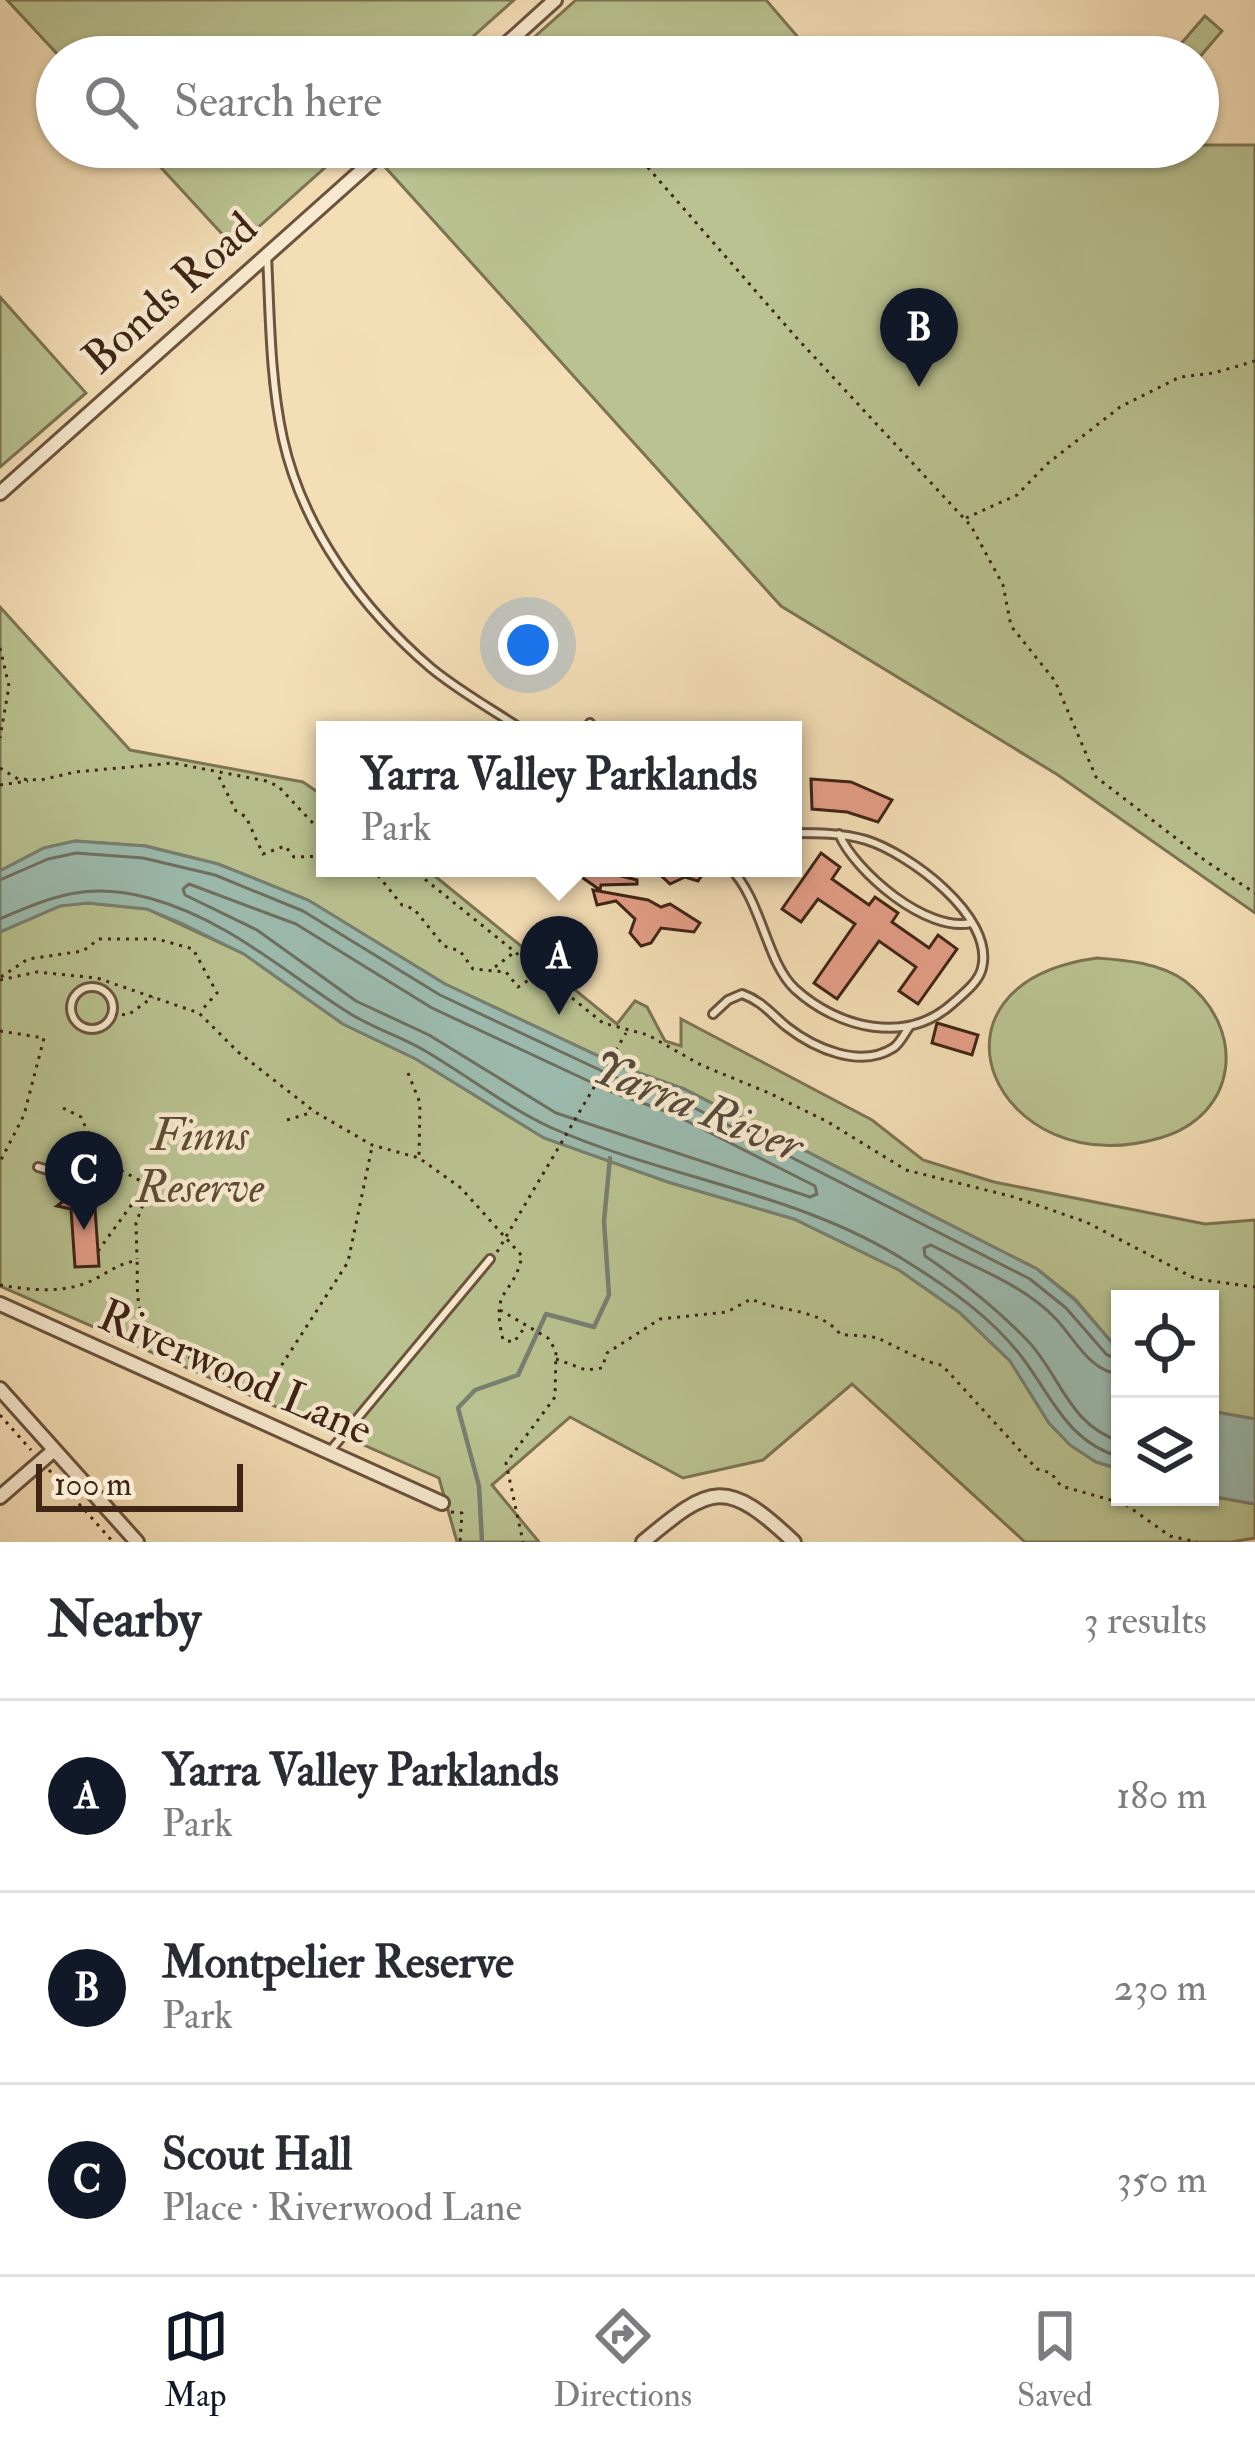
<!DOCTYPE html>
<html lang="en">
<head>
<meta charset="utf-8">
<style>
  :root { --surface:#fff; --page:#f2f2f3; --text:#2b2b33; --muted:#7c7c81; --line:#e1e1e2; --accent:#111827 }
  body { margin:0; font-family:"IM FELL Double Pica",serif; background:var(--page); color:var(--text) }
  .controls { position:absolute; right:36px; bottom:36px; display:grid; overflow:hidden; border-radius:0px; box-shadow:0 3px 9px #0004 }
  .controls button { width:108px; height:108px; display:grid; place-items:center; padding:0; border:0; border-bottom:3px solid var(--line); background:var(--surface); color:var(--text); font:60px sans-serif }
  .scale { position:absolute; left:36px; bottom:30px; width:207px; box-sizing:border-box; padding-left:12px; border:6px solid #3f2516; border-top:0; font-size:33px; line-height:42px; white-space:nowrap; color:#3f2516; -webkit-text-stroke:9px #f8ead0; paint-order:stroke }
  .you { position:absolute; left:528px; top:645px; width:42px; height:42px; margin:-30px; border:9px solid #fff; border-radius:50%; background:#1a73e8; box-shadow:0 0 0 18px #1a73e833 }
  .badge { display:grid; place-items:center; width:78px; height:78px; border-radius:50%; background:var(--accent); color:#fff; font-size:39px; font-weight:700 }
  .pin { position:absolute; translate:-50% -99px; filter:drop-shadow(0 3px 6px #0008) }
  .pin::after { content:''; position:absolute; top:63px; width:42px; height:36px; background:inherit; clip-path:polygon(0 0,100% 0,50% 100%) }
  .popup { position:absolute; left:316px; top:721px; width:486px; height:156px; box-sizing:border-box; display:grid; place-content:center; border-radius:0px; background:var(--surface); filter:drop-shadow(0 3px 9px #0005); font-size:39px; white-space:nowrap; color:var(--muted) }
  .popup b { font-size:45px; color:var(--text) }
  .popup::after { content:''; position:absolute; left:50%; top:100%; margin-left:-24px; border:24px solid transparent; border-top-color:var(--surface) }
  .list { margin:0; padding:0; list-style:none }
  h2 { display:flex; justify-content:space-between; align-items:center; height:156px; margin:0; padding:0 48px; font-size:51px }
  h2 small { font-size:39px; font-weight:400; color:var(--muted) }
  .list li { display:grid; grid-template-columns:78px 1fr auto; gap:36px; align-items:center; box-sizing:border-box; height:192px; padding:0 48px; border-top:3px solid var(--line) }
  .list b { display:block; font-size:45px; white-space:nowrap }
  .list p { margin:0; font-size:39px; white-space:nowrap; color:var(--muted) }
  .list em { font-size:39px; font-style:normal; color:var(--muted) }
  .icon { flex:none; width:66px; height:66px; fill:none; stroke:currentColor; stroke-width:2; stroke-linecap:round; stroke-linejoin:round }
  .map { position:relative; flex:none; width:1255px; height:1542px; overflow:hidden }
  .search { position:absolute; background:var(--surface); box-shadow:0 3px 9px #0004; left:36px; right:36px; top:36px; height:132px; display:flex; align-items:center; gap:30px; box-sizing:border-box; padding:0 42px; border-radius:66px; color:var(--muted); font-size:45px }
  .sheet { height:732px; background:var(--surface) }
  nav { display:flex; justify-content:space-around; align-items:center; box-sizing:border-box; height:168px; border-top:3px solid var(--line); background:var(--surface); font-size:33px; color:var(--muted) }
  nav a { display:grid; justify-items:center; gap:6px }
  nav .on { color:var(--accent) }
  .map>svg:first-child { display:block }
  .green { fill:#b9c290; stroke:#7c7453; stroke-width:3 }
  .water { fill:#9cbcb0; stroke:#778072; stroke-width:3 }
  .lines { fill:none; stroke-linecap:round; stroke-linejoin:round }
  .shore { stroke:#6e7063; stroke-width:3 }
  .stream { stroke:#778072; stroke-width:4.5 }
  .building { fill:#e59f89; stroke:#3f2516; stroke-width:3 }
  .lane-casing { stroke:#6c533e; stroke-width:12 }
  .street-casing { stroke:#6c533e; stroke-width:18 }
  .path { stroke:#3f2516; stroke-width:3; stroke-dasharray:3 6; stroke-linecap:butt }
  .lane { stroke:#f8ead0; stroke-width:6 }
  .street { stroke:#f8ead0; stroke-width:12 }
  .labels { text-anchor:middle; stroke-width:9; stroke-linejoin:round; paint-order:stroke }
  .street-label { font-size:45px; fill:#3f2516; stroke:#f8ead0 }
  .park-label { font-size:45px; font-style:italic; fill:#5e4c34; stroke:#f8ead0 }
  .water-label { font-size:48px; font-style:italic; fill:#564b3c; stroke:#f8ead0 }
</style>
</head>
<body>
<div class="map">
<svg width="1255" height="1542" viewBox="0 0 1255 1542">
  <rect width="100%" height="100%" fill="#f4deb6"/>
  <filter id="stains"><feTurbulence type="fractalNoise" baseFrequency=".00167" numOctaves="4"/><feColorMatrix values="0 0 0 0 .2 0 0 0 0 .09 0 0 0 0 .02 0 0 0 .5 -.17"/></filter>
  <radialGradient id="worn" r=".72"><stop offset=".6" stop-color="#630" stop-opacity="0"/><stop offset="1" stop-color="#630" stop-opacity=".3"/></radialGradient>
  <path class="green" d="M7,0H514L450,57H60Z
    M576,0H766L815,57H512Z
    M1205,16L1222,31L1198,59L1172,54Z
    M1198,145H1255V913L1058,775L781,606L386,168L409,147Z
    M142,147H348L235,248Z
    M0,297L86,393L0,467Z
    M0,607L130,750L303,782L325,797V868H425L617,1024L635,1001L647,1007L665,1041L681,1046V1019L872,1120L923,1160L994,1182L1205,1224L1255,1220V1419L1210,1411V1299H1120V1352L1075,1299L1037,1269L684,1089L622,1067L445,984L308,900L218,864L146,846L75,841L44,848L0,871Z
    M88,903L147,909L244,954L343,1024L416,1059L544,1138L668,1182L794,1219L899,1270L959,1312L1010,1361L1049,1423L1096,1462L1120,1469V1497L1210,1496L1255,1504V1538L1231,1542H1025L852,1384L763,1460L683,1478L570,1417L492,1485L539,1542H457L439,1478L0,1286V932L60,905Z
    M1097,958C1125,960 1161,963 1185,981C1247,1029 1239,1115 1160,1138C994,1186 907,984 1097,958Z"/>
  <path class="water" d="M75,841L145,846L218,864L308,900L445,984L622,1067L684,1089L1037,1269L1075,1300L1120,1352V1469L1096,1462L1070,1445L1049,1423L1010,1361L959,1312L899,1270L794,1219L668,1182L544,1138L416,1059L343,1024L244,954L181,923L147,909L88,903L60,906L0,932V871L44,848Z
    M1210,1411L1255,1419V1504L1210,1496Z"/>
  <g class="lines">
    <path class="shore" d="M0,880L48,859L76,853L143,858L215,875L303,911L440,995L617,1078L679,1100L1030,1279L1066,1308L1107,1355L1120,1359
      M189,884L296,924L432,1008L612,1092L673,1114L815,1186L817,1194L810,1197L556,1113L429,1035L356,1001L257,930L185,895L183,889Z
      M0,919C53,895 90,882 149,898C224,918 282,970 346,1011C371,1028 401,1036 427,1052C468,1076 508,1108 552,1128C668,1179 801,1193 909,1263C949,1288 992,1318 1021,1356C1052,1396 1066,1441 1120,1457
      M1120,1374C1090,1372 1075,1339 1056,1319C1023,1284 973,1267 931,1245L924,1248L925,1256C962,1281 995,1307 1027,1340C1060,1374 1069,1426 1120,1441"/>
    <path class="stream" d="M482,1542L479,1486L458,1408L475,1390L518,1375L546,1314L594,1327L609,1295L604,1221L610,1158"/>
  </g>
  <path class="building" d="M811,779L851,782L892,800L878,822L847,812L812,809Z
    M821,853L840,867L832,879L869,905L875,897L898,913L892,922L929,948L938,935L957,949L918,1004L899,991L916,967L879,941L837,999L814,983L855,924L818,899L801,922L782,909Z
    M580,868H610L605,872L637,880V884L601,885L600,890L583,878Z
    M653,868H707L698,881L685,877L670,884Z
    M593,890L648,900L661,907L670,904L700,923L694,932L661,928L651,943L641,946L630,933L635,919L616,901L597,905Z
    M937,1023L978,1035L972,1055L932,1043Z
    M94,1194L99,1266L75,1267L71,1209L57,1206L70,1196Z"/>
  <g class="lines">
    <defs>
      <path id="lane" d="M267,255C270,316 270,379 283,439C303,529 362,609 431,668C459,691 493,710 523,730
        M586,730L590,723
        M839,834C855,872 927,933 971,923
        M730,868C762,900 766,962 795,989C839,1029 907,1045 953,1003C963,994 979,982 982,968C995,916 908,853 866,840C842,833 818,833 793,833
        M71 1008a21 21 0 1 1 42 0a21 21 0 1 1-42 0Z
        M713,1014L728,1000L742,994C762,1001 771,1014 787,1027C814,1048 860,1069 893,1048C900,1044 905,1032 910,1026
        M38,1167L102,1186
        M330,1451L490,1259"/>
      <path id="street" d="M492,57L555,0
        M0,493L388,147
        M0,1304L442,1503
        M0,1389L137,1542
        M0,1497L53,1451
        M643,1542C712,1484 726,1478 794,1542"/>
    </defs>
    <use href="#lane" class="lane-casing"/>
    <use href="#street" class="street-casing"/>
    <path class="path" d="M526,57L531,42
      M630,147L794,335L971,526L1003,585L1011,626L1055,681L1096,777L1207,862L1255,893
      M966,518L1017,495L1047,464L1120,407L1180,377L1214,373L1255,361
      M0,648L9,686L0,738
      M0,768L18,779L41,780L75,772L173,763L266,781L278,786L325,836
      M219,777L236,811L246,817L263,854L285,846L294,857L325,856
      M0,785L28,781
      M362,868L376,873L402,905L414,909L444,946L460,951L473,969L506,972L518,987L538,974
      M411,868L603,1023L648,1035L701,1065L769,1093L828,1122L906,1170L1014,1197L1086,1222L1196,1279L1255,1287
      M495,967L512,954
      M1,977L28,959L83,951L99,939H157L193,949L217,993L200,1012
      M0,980L37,972L97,978L199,1013L238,1052L315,1112L372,1145L419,1158L461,1188L522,1256C513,1299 490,1285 503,1340L514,1342L525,1327
      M113,1014L128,1015L153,997
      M0,1031L44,1038L24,1115L0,1162
      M408,1073L420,1103L419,1157
      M63,1108L81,1117L100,1159L150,1186L136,1223L137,1259
      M287,1120L313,1112
      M98,1251L135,1200
      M497,1252L626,1033
      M0,1285C30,1290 62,1294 91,1281C106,1274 120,1262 137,1261C138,1278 135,1301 143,1317C154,1344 237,1387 264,1385L276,1374L348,1262L372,1147
      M500,1310L548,1338L556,1351L555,1397L506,1463L523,1542
      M556,1359L586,1370L602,1368L607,1353L660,1319L727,1312L751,1299C779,1312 820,1308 840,1334C851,1336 869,1335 880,1339C892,1345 931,1365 942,1365L1037,1469L1051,1473L1061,1486L1125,1504L1170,1536L1197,1542
      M0,1415L31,1450
      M49,1470L113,1542
      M451,1512L462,1513L460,1542"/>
    <use href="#lane" class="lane"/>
    <use href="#street" class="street"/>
  </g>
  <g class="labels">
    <g class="street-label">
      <text transform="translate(169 292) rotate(-42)" y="16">Bonds Road</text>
      <text transform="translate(236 1371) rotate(24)" y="16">Riverwood Lane</text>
    </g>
    <g class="park-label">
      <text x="200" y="1150">Finns<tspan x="200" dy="52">Reserve</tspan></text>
    </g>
    <g class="water-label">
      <text transform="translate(698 1105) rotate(22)" y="17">Yarra River</text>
    </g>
  </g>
  <rect width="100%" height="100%" filter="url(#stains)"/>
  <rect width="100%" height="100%" fill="url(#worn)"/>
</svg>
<div class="controls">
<button><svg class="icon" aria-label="locate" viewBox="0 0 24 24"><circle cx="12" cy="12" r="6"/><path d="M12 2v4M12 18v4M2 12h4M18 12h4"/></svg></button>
<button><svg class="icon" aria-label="layers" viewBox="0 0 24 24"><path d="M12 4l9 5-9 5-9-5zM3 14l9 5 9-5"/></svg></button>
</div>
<div class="scale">100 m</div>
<div class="you"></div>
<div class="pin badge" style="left:559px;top:1015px">A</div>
<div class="popup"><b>Yarra Valley Parklands</b>Park</div>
<div class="pin badge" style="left:919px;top:387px">B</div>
<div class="pin badge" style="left:84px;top:1230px">C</div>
<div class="search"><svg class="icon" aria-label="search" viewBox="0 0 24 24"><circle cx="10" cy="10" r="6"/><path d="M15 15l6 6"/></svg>Search here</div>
</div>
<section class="sheet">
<h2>Nearby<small>3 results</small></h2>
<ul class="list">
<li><span class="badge">A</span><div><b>Yarra Valley Parklands</b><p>Park</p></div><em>180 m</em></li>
<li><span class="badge">B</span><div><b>Montpelier Reserve</b><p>Park</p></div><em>230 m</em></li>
<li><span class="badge">C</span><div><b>Scout Hall</b><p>Place · Riverwood Lane</p></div><em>350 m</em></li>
</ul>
</section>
<nav>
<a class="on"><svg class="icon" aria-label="map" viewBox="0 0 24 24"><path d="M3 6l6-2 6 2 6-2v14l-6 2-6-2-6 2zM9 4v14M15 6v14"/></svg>Map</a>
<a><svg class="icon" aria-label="directions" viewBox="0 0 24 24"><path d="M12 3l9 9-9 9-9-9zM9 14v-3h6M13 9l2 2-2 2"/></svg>Directions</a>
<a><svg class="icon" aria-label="saved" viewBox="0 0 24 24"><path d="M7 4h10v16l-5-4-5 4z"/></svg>Saved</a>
</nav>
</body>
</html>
